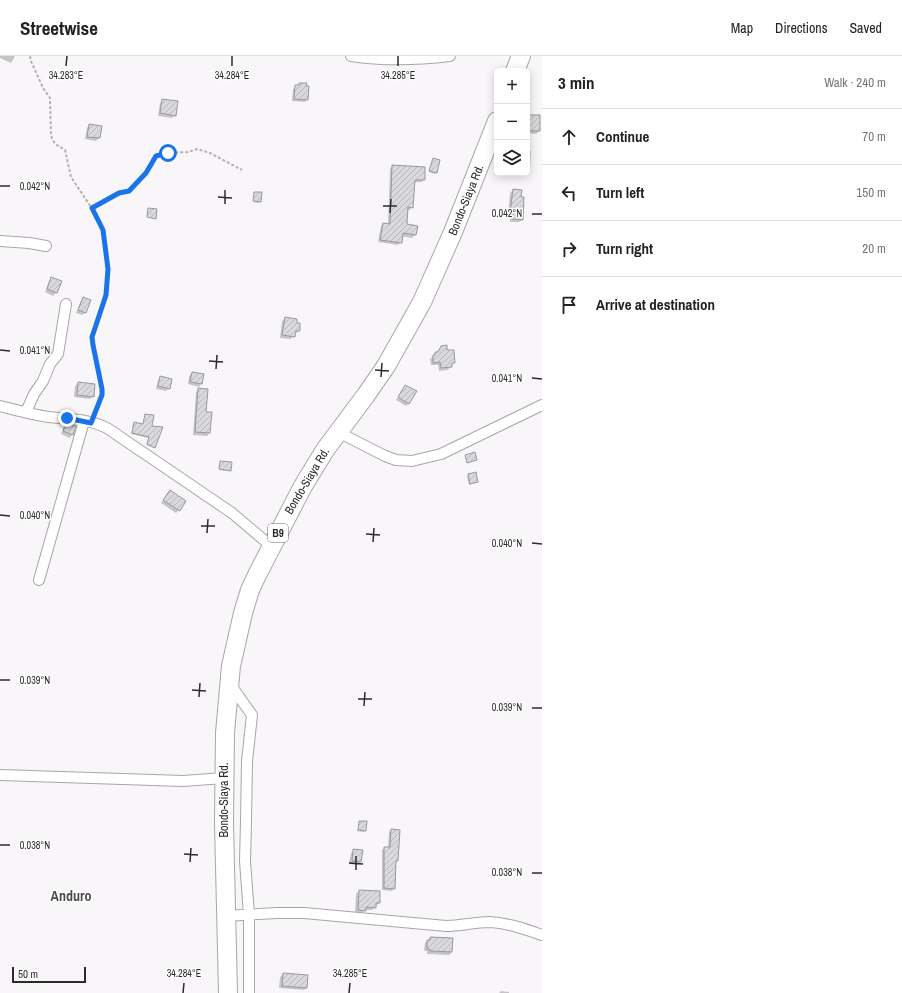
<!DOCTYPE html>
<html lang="en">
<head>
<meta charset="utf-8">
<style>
  :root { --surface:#fff; --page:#f6f6f6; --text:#222; --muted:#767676; --line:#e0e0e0 }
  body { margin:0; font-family:"Archivo Narrow",sans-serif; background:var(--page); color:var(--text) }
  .controls { position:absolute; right:12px; top:12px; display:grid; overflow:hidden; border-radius:6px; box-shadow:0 2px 10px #0003 }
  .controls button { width:36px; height:36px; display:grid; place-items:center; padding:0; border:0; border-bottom:1px solid var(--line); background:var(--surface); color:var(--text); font:20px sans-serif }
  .scale { position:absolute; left:12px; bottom:10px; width:74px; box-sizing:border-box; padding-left:4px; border:2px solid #2c2b2c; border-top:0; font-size:11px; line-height:14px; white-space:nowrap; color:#2c2b2c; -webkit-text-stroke:3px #fff; paint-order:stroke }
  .stop { position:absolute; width:12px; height:12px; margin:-9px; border:3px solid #1a73e8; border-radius:50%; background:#fff }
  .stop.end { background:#1a73e8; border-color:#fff; box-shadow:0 1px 4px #0008 }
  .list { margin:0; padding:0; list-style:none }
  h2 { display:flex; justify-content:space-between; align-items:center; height:52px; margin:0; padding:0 16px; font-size:17px }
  h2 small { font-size:13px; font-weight:400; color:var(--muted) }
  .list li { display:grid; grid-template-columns:26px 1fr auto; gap:12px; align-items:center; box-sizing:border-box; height:56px; padding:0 16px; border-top:1px solid var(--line) }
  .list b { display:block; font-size:15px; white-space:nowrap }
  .list em { font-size:13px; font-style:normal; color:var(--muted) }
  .icon { flex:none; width:22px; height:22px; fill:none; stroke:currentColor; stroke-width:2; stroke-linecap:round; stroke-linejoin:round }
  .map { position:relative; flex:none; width:542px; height:937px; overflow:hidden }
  header { display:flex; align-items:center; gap:24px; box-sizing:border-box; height:56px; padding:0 20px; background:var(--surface); border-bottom:1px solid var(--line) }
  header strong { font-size:19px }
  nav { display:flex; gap:22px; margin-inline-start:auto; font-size:14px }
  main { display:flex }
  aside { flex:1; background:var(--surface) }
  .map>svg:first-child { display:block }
  .shadow { fill:#0003 }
  .building { fill:url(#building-hatch); stroke:#99999d }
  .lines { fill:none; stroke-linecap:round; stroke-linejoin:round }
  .street-casing { stroke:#a9a6a9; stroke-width:12 }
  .highway-casing { stroke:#a9a6a9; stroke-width:20 }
  .path { stroke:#b3b1b3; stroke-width:2; stroke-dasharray:3 2; stroke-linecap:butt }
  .street { stroke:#fff; stroke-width:10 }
  .highway { stroke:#fff; stroke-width:18 }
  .route { stroke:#1a73e8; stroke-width:5 }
  .ticks { fill:none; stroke:#2c2b2c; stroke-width:1.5 }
  .labels { text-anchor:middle; stroke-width:3; stroke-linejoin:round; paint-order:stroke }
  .shield { fill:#fff; stroke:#6b6b6b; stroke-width:1 }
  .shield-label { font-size:11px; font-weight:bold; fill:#2c2b2c }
  .street-label { font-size:12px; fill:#2c2b2c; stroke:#fff }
  .quarter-label { font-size:14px; font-weight:bold; fill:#4b494b; stroke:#fff }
  .ticks-label { font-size:10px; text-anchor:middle; fill:#2c2b2c; stroke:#fff; stroke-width:3; stroke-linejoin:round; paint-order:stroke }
</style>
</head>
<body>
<header>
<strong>Streetwise</strong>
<nav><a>Map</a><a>Directions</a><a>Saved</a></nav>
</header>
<main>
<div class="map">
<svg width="542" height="937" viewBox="0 0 542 937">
  <defs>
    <pattern id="building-hatch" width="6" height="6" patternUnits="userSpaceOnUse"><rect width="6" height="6" fill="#d9d9dc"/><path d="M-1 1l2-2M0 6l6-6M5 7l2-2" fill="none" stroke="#bababd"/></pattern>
  </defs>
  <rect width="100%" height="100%" fill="#f9f6f9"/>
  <path class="shadow" d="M0,0H15L11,7L0,2Z
    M299,28L307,43L305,46L292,45L293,33Z
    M163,44L175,59L172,62L158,60L160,47Z
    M527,60L539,75L536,78L527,77Z
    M89,69L99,82L96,85L85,83L87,72Z
    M527,95H531L530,112L528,114Z
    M433,103L436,117L435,118L429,116Z
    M393,110L424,123L422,126H413L412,151L410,154H407L406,169L417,171L415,179L412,182L401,180V186L398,189L378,186L381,170L384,168H388L390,113Z
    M513,134L522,164L519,166H510V160H508L510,137Z
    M255,137L260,145L259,147L253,146Z
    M52,222L60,226L56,237L53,240L45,236L49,225Z
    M84,242L90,245L85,257L82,259L76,257L81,245Z
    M285,262L296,268L299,275L294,278L291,283L280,282L282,265Z
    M441,291L454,306L448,314L439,315L438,309H431L430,303Z
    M192,317L201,328L199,331L188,328L189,320Z
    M161,321L169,332L166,335L156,333L158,324Z
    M78,327L93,340L90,343L74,341L75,330Z
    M405,330L409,347L406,350L396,344Z
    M199,333L205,357H211L209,377L207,380L193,379L196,336Z
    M145,359L151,371L155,391L154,392L146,389L149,382L131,378L133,368L134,367L143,369Z
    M66,370L75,371L72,379L70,382L61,378L63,373Z
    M221,406L230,414L229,415L219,414Z
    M469,419L477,426L469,429L467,420Z
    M167,438L179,454L176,457L161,447Z
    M360,766L365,774L364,776L357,775Z
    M391,774L397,805L395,806L394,832L392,835L382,834V794L385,792H388L389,776Z
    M354,794L360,806L357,809L349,808L351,797Z
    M359,835L379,847L372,854H365L362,857H355L356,838Z
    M431,882L452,896L449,899L427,898V895H424L425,887Z
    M283,918L307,931L304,934L279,932L280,921Z
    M501,935L509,936V937H499Z"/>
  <path class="building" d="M299,27H307L306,30H309L308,44L294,43L295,29H299Z
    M162,43L178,45L176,60L160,57Z
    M527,59H540V75H527Z
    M89,68L102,70L100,82L87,81Z
    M433,102L440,104L437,117L429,115Z
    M392,109L425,111V124H415L413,152L408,151L407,168L418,170L416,179L403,177L402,187L380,184L383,167L390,168Z
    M513,133L522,134L521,141H524L523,164L512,163L513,158L510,157Z
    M254,136H262L261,146L253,145Z
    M148,152L157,153L156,163L147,161Z
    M51,221L62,225L57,237L47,233Z
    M83,241L91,244L86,257L78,254Z
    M285,261L297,263V267H300V275H296L295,281L282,279Z
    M447,289V294H454L455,307H452V311L441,312L440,306L433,307V299H435V296H438L441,290Z
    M192,316L204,318L202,328L190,326Z
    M160,320L172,323L170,333L158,330Z
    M78,326L95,328L94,341L77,339Z
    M405,329L417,335L409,348L398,341Z
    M198,332L208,333L206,356H212L210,377L195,376Z
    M145,358L154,359L152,370L163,371L155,392L147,388L149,381L132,377L134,366L143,368Z
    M65,369L76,370L73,379L63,375Z
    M475,396L477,404L467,407L465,399Z
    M220,405L232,406L231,415L219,413Z
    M476,416L478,426L470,428L468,418Z
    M170,434L186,445L180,455L163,444Z
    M359,765H367L366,775L358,774Z
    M391,773L400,774L398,805H396L395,833L384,832V791H390Z
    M353,793L363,794L361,806L352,805Z
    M359,834L380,835V847H376V852L366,851V855L358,854Z
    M430,881L453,882L452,896L430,895V893H427V884H430Z
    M283,917L308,919L307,932L282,930Z"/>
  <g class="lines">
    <defs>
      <path id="street" d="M351,0C384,5 416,4 450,0
        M0,185L29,187L46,190
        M0,350C16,354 33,359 49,361C69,363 89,363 107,372L232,457L271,490
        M26,356L34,338L43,325L50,308L58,298L66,248
        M338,376L385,400L396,404L412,405L441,398L542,349
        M39,524L84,365
        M230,628L252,659L247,705L246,766L245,805L249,859V937
        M0,719L183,725L224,722
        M225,860L277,857H304L446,870C461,870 475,866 490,866C508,867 525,873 542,879"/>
      <path id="highway" d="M515,15L521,0
        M228,937L224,767L225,677L231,610L243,557L250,534L258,517L303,430L325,394L366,339L386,310L422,246L453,176L497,65"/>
    </defs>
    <use href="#street" class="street-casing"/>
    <use href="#highway" class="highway-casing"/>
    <path class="path" d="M30,0L31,5L43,32L50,42L51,80L55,88L65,94L71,121L99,163L103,174L105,185L107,213L106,239L92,281L93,289L102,333V339L94,358
      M92,152L119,137L129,135L145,117L156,100L167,97L188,96L197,93L210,97L242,114"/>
    <use href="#street" class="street"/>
    <use href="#highway" class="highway"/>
  </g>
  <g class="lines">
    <path class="route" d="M67,362L91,367L102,339V333L93,289L92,281L106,239L108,213L103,174L92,152L119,137L129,135L146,117L156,100L168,97"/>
  </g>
  <path class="ticks" d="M66,10L67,0M232,10V0M398,10V0M0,130H10M218,141L232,142M225,148V134M383,150H397M390,157L391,143M532,158H542M0,294L10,295M209,305L223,306M216,313L217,299M375,314L389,315M381,321L382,307M532,322L542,323M0,459L10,460M201,470H215M207,477L208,463M366,478L380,479M373,486L374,472M532,487L542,488M0,624H10M192,634L206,635M199,641L200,627M358,643H372M364,650L365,636M532,652H542M0,789H10M184,798L198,799M190,806L191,792M349,807L363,808M356,814V800M532,817H542M183,937L184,927M349,937L350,927"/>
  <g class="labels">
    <rect class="shield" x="268" y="468" width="20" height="18" rx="3"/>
    <g class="shield-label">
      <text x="278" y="481">B9</text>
    </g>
    <g class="street-label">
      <text transform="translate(466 144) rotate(-68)" y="4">Bondo-Siaya Rd.</text>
      <text transform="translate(307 425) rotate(-59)" y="4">Bondo-Siaya Rd.</text>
      <text transform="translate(224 744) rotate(-90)" y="4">Bondo-Siaya Rd.</text>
    </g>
    <g class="quarter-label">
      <text x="71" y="845">Anduro</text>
    </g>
  </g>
  <g class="ticks-label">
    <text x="66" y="23">34.283°E</text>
    <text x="232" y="23">34.284°E</text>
    <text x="398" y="23">34.285°E</text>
    <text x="35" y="134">0.042°N</text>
    <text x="507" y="161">0.042°N</text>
    <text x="35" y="298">0.041°N</text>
    <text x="507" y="326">0.041°N</text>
    <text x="35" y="463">0.040°N</text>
    <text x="507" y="491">0.040°N</text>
    <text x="35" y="628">0.039°N</text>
    <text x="507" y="655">0.039°N</text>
    <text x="35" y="793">0.038°N</text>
    <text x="507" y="820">0.038°N</text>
    <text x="184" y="921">34.284°E</text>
    <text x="350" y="921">34.285°E</text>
  </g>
</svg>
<div class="controls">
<button>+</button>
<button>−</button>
<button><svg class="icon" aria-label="layers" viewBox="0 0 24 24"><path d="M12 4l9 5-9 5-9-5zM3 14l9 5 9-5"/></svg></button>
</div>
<div class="scale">50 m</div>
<div class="stop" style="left:168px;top:97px"></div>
<div class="stop end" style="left:67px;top:362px"></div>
</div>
<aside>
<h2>3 min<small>Walk · 240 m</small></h2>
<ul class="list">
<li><svg class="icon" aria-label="ahead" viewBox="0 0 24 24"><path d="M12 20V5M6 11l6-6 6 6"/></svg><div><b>Continue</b></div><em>70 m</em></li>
<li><svg class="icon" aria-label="left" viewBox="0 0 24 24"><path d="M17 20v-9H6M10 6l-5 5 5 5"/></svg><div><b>Turn left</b></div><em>150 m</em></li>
<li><svg class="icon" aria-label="right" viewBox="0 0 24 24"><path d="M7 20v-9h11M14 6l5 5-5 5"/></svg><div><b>Turn right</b></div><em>20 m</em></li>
<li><svg class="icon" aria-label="arrive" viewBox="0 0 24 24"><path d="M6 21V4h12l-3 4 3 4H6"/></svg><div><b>Arrive at destination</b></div></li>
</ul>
</aside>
</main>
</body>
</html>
